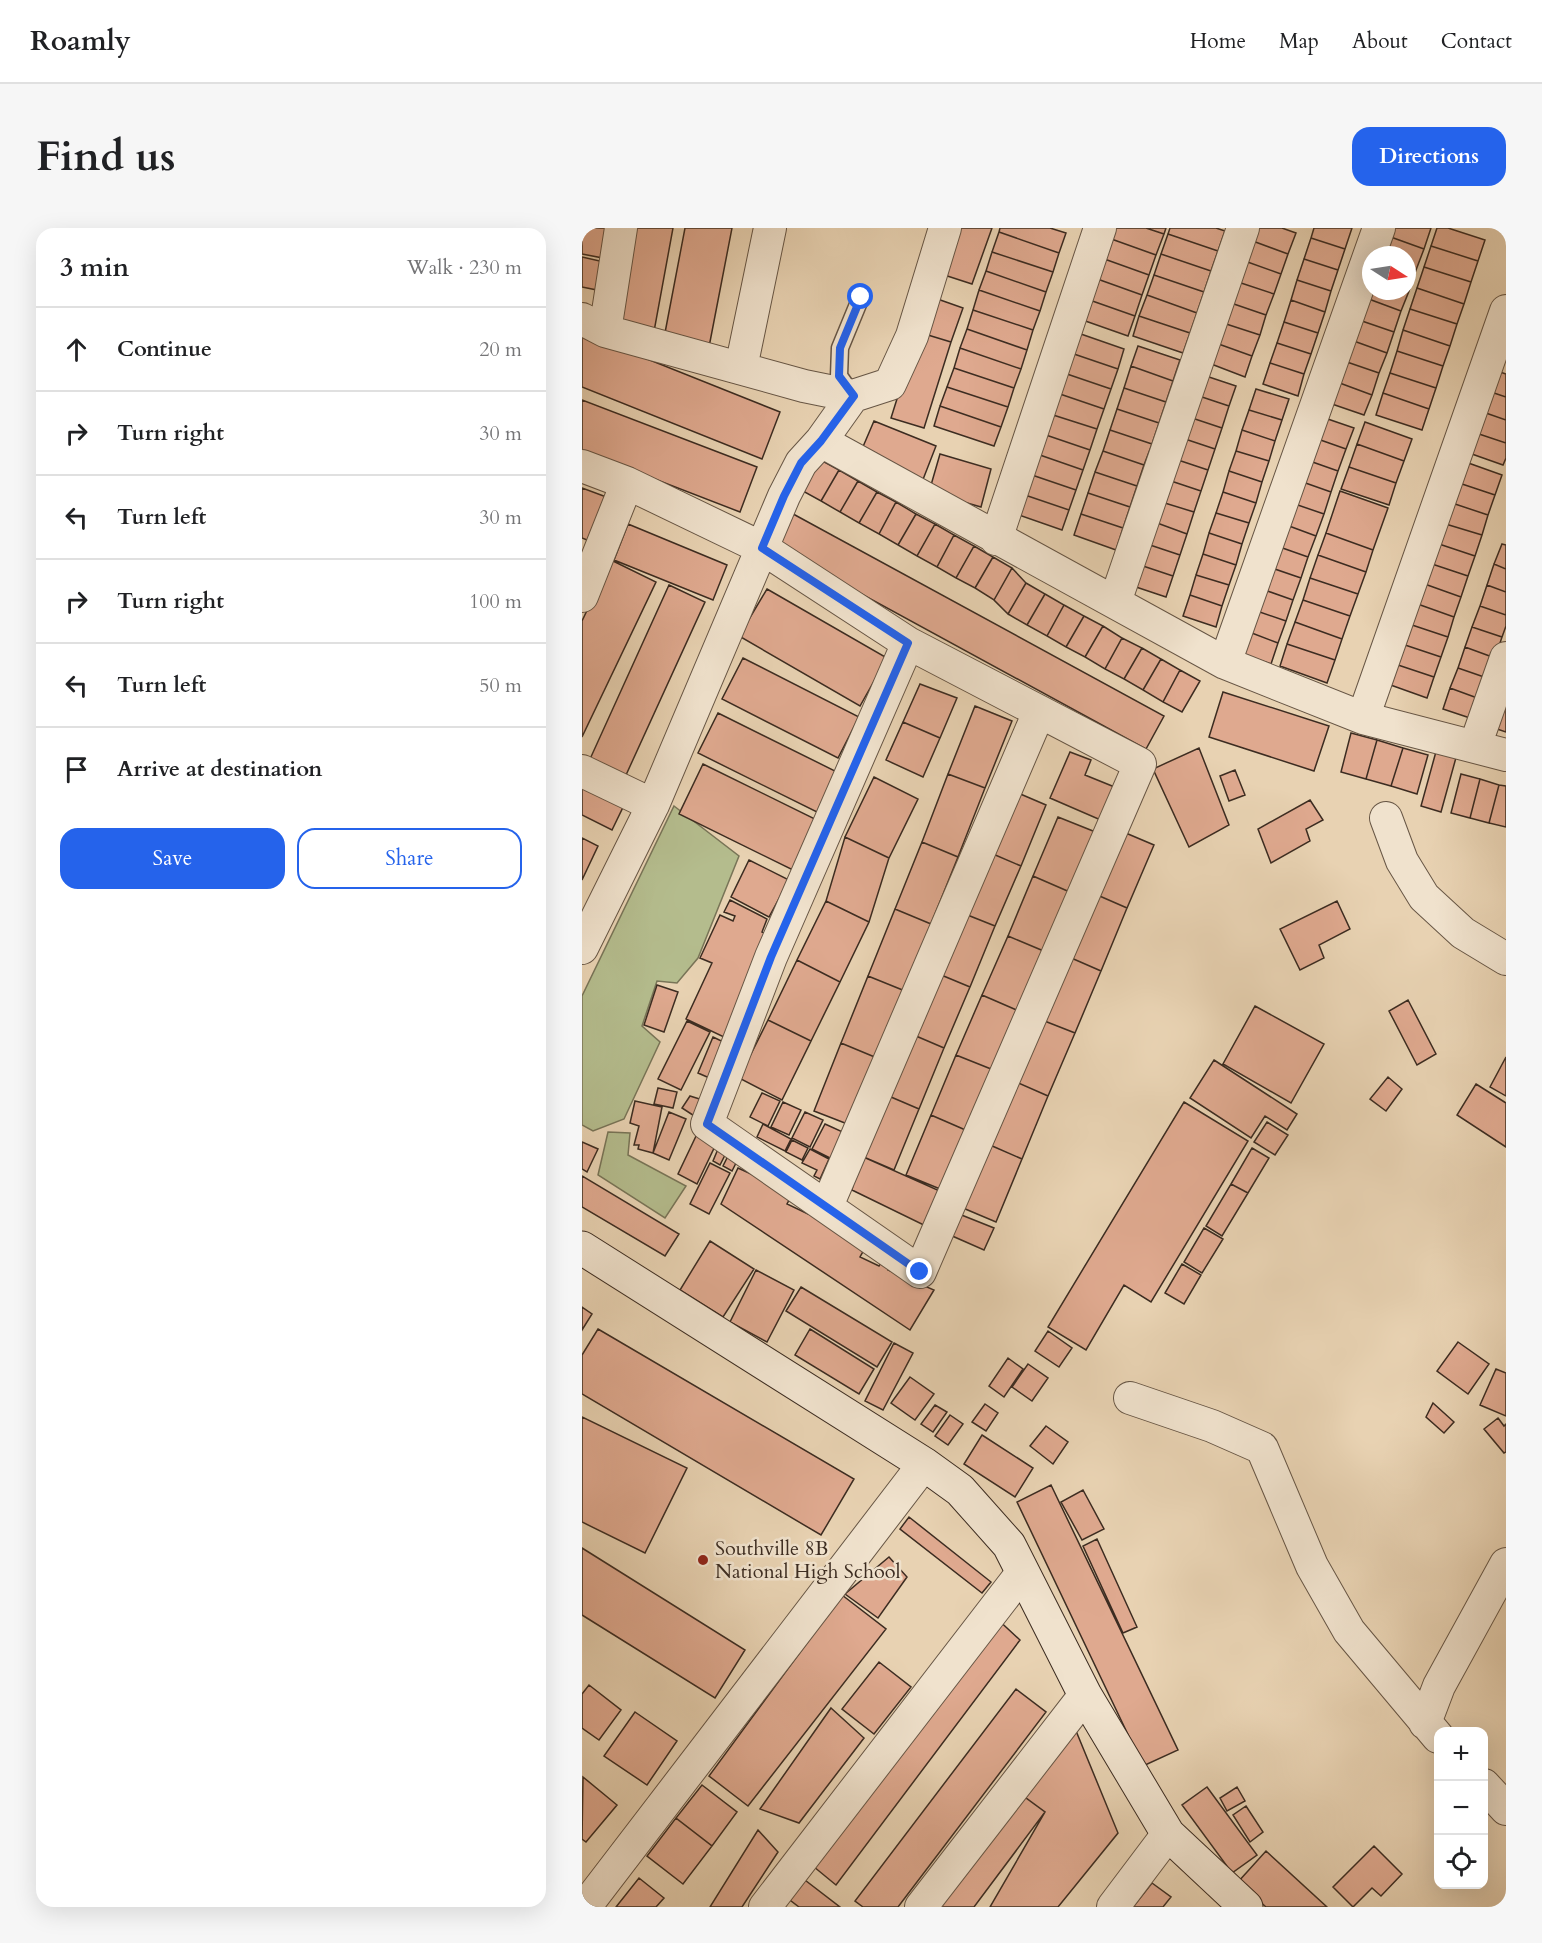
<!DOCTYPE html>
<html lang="en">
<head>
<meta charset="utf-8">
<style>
  :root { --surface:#fff; --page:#f6f6f6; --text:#202124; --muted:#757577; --line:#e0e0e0; --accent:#2563eb }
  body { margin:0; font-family:Cardo,serif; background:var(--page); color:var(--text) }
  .controls { position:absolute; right:18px; bottom:18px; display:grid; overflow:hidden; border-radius:12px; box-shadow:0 6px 24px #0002 }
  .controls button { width:54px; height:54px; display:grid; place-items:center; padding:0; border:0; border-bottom:2px solid var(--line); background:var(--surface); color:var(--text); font:30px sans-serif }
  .compass { position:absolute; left:780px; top:18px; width:54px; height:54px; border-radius:50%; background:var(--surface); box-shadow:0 6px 24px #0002; rotate:102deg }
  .stop { position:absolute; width:18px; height:18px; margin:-14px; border:4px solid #2563eb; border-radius:50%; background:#fff }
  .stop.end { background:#2563eb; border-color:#fff; box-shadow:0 2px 6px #0008 }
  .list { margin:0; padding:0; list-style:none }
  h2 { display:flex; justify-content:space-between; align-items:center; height:78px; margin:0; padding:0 24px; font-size:26px }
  h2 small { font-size:20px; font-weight:400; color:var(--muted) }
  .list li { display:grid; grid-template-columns:39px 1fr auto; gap:18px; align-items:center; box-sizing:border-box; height:84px; padding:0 24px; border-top:2px solid var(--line) }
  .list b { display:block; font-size:22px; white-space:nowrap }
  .list em { font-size:20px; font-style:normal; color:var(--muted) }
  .actions { display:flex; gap:12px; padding:18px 24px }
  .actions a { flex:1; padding:14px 0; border:2px solid var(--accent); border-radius:18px; text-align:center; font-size:21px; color:var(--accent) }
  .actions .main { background:var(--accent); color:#fff }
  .icon { flex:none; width:33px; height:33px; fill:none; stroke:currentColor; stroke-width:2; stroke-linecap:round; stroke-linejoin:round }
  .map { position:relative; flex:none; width:924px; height:1679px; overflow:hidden; border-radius:18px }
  header { display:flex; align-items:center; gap:36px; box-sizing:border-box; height:84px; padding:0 30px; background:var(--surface); border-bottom:2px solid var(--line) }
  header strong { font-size:28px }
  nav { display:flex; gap:33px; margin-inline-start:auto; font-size:21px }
  .intro { display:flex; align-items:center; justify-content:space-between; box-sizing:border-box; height:144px; padding:0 36px }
  h1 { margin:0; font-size:42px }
  .button { padding:15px 27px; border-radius:18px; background:var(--accent); color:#fff; font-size:21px; font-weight:700 }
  main { display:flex; gap:36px; padding:0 36px }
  aside { flex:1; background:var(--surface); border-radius:18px; box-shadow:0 6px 24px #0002 }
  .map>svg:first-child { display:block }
  .green { fill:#b4bc8d; stroke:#787457; stroke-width:1.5 }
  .building { fill:#dfa98f; stroke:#3c2c21; stroke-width:1.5 }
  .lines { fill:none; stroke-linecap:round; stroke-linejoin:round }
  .lane-casing { stroke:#675645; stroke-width:19 }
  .street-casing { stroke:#675645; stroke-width:34 }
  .secondary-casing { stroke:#3c2c21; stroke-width:35 }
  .lane { stroke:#f0e2cd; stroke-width:16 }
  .street { stroke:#f0e2cd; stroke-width:32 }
  .secondary { stroke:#f0e2cd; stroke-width:33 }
  .route { stroke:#2563eb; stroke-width:8 }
  .poi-dot { fill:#8f2418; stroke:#f0e2cd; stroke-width:2 }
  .labels { text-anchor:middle; stroke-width:5; stroke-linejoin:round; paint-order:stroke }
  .poi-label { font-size:20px; fill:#3c2c21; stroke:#f0e2cd; text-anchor:start }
</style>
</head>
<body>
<header>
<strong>Roamly</strong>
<nav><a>Home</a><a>Map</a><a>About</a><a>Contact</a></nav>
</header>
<div class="intro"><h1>Find us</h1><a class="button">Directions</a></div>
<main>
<aside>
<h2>3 min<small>Walk · 230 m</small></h2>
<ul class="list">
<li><svg class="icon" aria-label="ahead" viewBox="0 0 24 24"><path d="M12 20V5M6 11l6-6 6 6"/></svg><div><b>Continue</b></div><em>20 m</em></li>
<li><svg class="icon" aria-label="right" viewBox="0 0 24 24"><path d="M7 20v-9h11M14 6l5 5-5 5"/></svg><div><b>Turn right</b></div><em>30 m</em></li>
<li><svg class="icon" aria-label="left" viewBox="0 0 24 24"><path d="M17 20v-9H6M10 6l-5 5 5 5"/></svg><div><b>Turn left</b></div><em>30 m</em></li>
<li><svg class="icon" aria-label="right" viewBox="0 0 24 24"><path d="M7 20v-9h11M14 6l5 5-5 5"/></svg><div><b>Turn right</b></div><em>100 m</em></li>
<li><svg class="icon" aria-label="left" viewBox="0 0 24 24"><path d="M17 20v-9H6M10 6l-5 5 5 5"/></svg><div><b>Turn left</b></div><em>50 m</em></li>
<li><svg class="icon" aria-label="arrive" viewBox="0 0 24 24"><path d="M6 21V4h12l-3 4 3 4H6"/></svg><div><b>Arrive at destination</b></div></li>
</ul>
<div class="actions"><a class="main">Save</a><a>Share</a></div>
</aside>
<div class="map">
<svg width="924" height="1679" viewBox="0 0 924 1679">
  <rect width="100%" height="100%" fill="#e8d2b2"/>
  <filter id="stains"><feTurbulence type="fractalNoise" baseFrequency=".00333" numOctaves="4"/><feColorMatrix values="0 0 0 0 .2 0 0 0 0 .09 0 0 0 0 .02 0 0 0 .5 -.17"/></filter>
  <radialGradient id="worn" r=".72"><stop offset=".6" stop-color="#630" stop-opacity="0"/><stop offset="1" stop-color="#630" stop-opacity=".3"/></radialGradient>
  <path class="green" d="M92,578L157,628L116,730L95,755L75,753L60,798L78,814L42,891L11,903L0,897V768Z
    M26,904L48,905L46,927L104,958L83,990L16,947Z"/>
  <path class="building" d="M0,0H27L21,30L0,26Z
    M54,0H91L71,109L35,103Z
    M103,0H150L127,119L82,110Z
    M368,0H410L390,56L353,44Z
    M418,0H468L484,5L477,25L417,4Z
    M524,0H564L582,6L574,27L521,8Z
    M564,0H584L582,6Z
    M588,0H634L643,3L636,23L586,6Z
    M672,0H700L714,5L706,26L668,12Z
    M732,0H770L763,21L729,10Z
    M809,0H849L842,21L806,8Z
    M855,0H866L903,12L896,33L849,18Z
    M417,4L477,25L471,44L410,24Z
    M586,6L636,23L629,43L579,26Z
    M521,8L574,27L567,47L514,28Z
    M806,8L842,21L834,42L825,39V27H799Z
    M729,10L763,21L756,42L722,31Z
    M668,12L706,26L699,46L660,32Z
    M849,18L896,33L889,54L842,39Z
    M410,24L471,44L464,64L404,43Z
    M579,26L629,43L622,64L572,47Z
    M514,28L567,47L560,67L507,48Z
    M0,29L31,36L25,64L0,59Z
    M722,31L756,42L749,63L715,52Z
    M660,32L699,46L692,66L653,53Z
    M825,39L834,42L827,63L825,62Z
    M842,39L889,54L882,76L835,60Z
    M404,43L464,64L458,83L397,62Z
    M572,47L622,64L615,85L565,67Z
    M507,48L560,67L553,88L499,69Z
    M715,52L749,63L743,84L709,72Z
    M653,53L692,66L684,87L646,74Z
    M835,60L882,76L875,96L828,81Z
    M397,62L458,83L451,102L391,82Z
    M789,63L825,62L827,63L819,83L784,70Z
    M565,67L615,85L608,105L557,88Z
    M347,68L381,80L369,114L336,104Z
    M499,69L553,88L546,108L492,89Z
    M784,70L819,83L812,104L777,92Z
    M709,72L743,84L736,105L702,94Z
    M646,74L684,87L678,107L638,94Z
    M828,81L875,96L868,118L821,102Z
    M391,82L451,102L445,122L385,101Z
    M557,88L608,105L601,125L551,108Z
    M777,92L812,104L805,125L769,112Z
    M638,94L678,107L670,128L631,114Z
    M702,94L736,105L729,126L695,115Z
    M385,101L445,122L439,141L378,120Z
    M821,102L868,118L861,138L815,123Z
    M336,104L369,114L342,200L309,190Z
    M0,105L198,184L180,231L0,159Z
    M496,105L542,121L536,141L489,125Z
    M769,112L805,125L797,145L762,133Z
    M631,114L670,128L663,149L624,134Z
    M695,115L729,126L722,146L688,135Z
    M556,118L598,132L591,153L549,138Z
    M378,120L439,141L432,160L372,140Z
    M815,123L861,138L854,160L808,145Z
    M489,125L536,141L529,161L482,145Z
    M762,133L797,145L790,167L755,154Z
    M688,135L722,146L716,168L681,156Z
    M549,138L591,153L584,174L542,160Z
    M372,140L432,160L426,179L365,159Z
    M915,143L924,146V169L909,164Z
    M482,145L529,161L522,181L475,165Z
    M615,145L654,158L647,178L608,165Z
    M808,145L854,160L847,181L801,165Z
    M755,154L790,167L782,187L747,175Z
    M365,159L426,179L419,199L358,178Z
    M542,160L584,174L577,195L535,181Z
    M674,161L707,171L700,192L667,182Z
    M909,164L924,169V192L901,184Z
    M475,165L522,181L515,201L468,186Z
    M608,165L647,178L640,200L601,187Z
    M801,165L847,181L840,202L794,187Z
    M0,172L175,239L158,284L0,223Z
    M358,178L419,199L412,218L352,198Z
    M535,181L577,195L570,216L528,202Z
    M667,182L700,192L693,213L660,202Z
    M901,184L924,192V215L894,205Z
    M468,186L515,201L508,222L461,206Z
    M601,187L640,200L633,221L594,208Z
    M737,188L772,200L764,221L730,209Z
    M292,193L354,218L340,254L277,228Z
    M783,194L830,211L822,233L775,216Z
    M528,202L570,216L562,237L521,223Z
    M660,202L693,213L687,233L654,223Z
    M894,205L924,215V230L921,237L887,225Z
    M461,206L508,222L501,242L455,226Z
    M594,208L633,221L626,242L587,229Z
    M730,209L764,221L756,243L722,231Z
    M775,216L822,233L814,255L767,239Z
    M521,223L562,237L555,258L513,244Z
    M654,223L687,233L680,254L647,243Z
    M358,226L409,241L399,279L347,264Z
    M455,226L501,242L494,262L447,246Z
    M587,229L626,242L619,263L580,250Z
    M237,231L257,242L239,273L219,262Z
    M722,231L756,243L749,264L715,252Z
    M878,232L920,247L913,267L871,253Z
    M767,239L814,255L807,277L759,261Z
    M257,242L276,253L258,284L239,273Z
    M647,243L680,254L674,275L641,264Z
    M513,244L555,258L548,279L506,265Z
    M447,246L494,262L487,282L440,266Z
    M580,250L619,263L612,284L573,272Z
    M715,252L749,264L742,286L707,274Z
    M276,253L295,264L277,295L258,284Z
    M871,253L913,267L906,287L864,273Z
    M0,260L27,270L10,314L0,310Z
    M758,263L806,280L791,322L744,305Z
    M295,264L314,274L297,306L277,295Z
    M641,264L674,275L667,295L634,285Z
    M506,265L548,279L541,300L499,286Z
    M440,266L487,282L480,302L434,286Z
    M573,272L612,284L605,306L567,292Z
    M864,273L906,287L900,307L857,294Z
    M314,274L334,286L316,317L297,306Z
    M707,274L742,286L734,308L699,295Z
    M202,281L582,488L564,521L184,314Z
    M634,285L667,295L660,316L627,305Z
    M334,286L353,296L335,328L316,317Z
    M499,286L541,300L534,322L492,307Z
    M567,292L605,306L598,327L559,314Z
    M857,294L900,307L893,328L851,314Z
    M699,295L734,308L726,329L692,317Z
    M46,296L145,337L131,372L32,332Z
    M353,296L372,307L355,339L335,328Z
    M627,305L660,316L654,337L621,326Z
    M744,305L791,322L784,344L736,327Z
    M372,307L392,318L374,350L355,339Z
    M559,314L598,327L591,348L552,335Z
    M851,314L893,328L886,348L844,334Z
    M920,316L924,317V341L912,336Z
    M692,317L726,329L719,350L684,338Z
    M392,318L411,329L393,360L374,350Z
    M621,326L654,337L647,357L614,347Z
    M736,327L784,344L776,366L728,350Z
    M411,329L430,340L412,372L393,360Z
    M29,332L74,354L0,509V393Z
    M844,334L886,348L879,369L837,354Z
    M552,335L591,348L584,369L545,356Z
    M912,336L924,341V364L905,357Z
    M684,338L719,350L711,372L677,360Z
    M430,340L444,355L426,386L412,372Z
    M614,347L647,357L640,378L608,367Z
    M728,350L776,366L768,388L721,372Z
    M837,354L879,369L872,389L830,374Z
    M444,355L463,366L445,397L426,386Z
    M87,357L123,374L44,547L8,531Z
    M905,357L924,364V387L898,378Z
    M677,360L711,372L704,393L669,381Z
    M185,361L305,430L278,478L157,408Z
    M463,366L482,377L465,408L445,397Z
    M608,367L640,378L634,399L601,388Z
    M721,372L768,388L760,411L713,394Z
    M830,374L872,389L866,409L824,395Z
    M482,377L502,388L484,419L465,408Z
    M898,378L924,387V398L920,409L890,399Z
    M669,381L704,393L696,415L662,402Z
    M502,388L521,398L503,429L484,419Z
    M713,394L760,411L753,432L705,416Z
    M824,395L866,409L859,429L817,415Z
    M521,398L540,410L523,441L503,429Z
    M890,399L920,409L913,430L883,419Z
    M662,402L696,415L689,436L654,424Z
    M540,410L560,420L542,451L523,441Z
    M817,415L859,429L852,449L810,435Z
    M705,416L753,432L745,455L698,438Z
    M883,419L913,430L905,450L876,440Z
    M560,420L579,431L561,462L542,451Z
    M161,430L277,489L256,530L140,471Z
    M579,431L598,442L581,474L561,462Z
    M810,435L852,449L845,470L803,455Z
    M876,440L905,450L898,471L868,460Z
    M598,442L618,453L600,484L581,474Z
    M338,456L375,470L358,510L321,494Z
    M868,460L898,471L891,491L861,481Z
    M641,464L747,498L732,543L627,509Z
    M924,471V504L915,501Z
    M393,478L430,493L403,560L366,546Z
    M136,485L259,546L239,586L116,525Z
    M321,494L358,510L341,549L304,532Z
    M769,505L795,512L784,551L759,544Z
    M795,512L821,520L809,558L784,551Z
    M617,520L647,597L607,619L571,541Z
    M821,520L846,527L835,566L809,558Z
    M855,520L875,526L859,584L839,578Z
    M488,524L509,532L503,547L535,560L521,593L468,570Z
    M121,536L235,592L213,643L97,586Z
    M653,542L663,567L647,573L638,548Z
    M366,546L403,560L376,629L340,614Z
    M879,546L898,551L888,590L869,585Z
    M292,549L336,571L307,630L263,609Z
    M898,551L917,557L907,595L888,590Z
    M0,552L44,573L30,602L0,587Z
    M917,557L924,558V599L907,595Z
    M429,562L464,577L439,638L404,623Z
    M728,572L741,592L724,601L728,613L689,635L676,601Z
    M476,589L516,605L490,665L451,648Z
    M539,603L572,617L545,680L513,666Z
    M263,609L307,630L287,694L244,673Z
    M0,610L16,618L0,652Z
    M340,614L376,629L349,696L313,681Z
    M404,623L439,638L413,698L378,684Z
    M167,632L207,652L187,689L149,669Z
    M451,648L490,665L464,724L426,708Z
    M513,666L545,680L519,743L487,729Z
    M148,672L185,691L180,704L190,708L144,810L104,791L130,735L118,730L138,687L151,693L153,688L142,684Z
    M244,673L287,694L258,754L215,732Z
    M755,673L768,701L737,717L742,730L718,742L698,701Z
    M313,681L349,696L323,763L286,748Z
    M378,684L413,698L388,759L352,744Z
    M426,708L464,724L439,784L400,767Z
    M487,729L519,743L493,805L460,792Z
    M215,732L258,754L229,813L186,792Z
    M352,744L388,759L362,820L327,805Z
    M286,748L323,763L295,830L259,815Z
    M75,757L96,764L82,804L62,797Z
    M400,767L439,784L414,843L374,827Z
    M826,772L854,826L835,837L807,783Z
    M673,778L742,816L709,875L641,836Z
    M186,792L229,813L200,872L157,850Z
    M460,792L493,805L466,868L434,854Z
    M105,793L128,804L99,862L76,851Z
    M327,805L362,820L337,881L302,866Z
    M131,809L148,817L132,852L116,845Z
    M259,815L295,830L268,897L232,883Z
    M374,827L414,843L388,904L349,887Z
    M924,829V868L908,859Z
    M632,832L715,886L705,902L683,888L669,910L608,870Z
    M806,849L820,861L804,883L788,871Z
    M434,854L466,868L440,931L408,917Z
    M894,856L924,875V919L875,887Z
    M76,860L95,864L91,880L72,876Z
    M180,865L198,873L186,898L168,889Z
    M302,866L337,881L312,942L277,927Z
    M108,868L124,873L117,891L100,880Z
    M53,873L80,879L71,925L56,921L57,917H52L57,898L48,895Z
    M201,874L219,882L207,907L189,899Z
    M602,874L666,913L569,1074L542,1057L504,1122L466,1099Z
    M87,884L104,891L87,932L71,925Z
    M223,884L241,892L228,919L210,910Z
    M349,887L388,904L363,963L324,947Z
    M685,894L706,907L693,927L672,914Z
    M181,896L209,911L203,923L175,909Z
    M243,896L263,905L250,931L230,921Z
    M115,906L134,916L115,956L96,946Z
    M210,912L226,920L220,932L204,924Z
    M0,914L16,921L5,944L0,941Z
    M408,917L440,931L414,994L381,980Z
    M670,920L687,930L666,965L649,956Z
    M136,921L144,925L138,937L131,933Z
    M228,921L247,931L238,951L232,948L235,942L220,935Z
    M148,924L157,929L150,943L141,938Z
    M277,927L369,968L352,1002L270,962Z
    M128,935L148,945L127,986L108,976Z
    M156,940L211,965L205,976L226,986L227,984L287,1013L278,1029L297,1038L301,1031L310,1036L306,1042L352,1062L328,1102L139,976Z
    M0,948L97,1006L83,1028L0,979Z
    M649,956L666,965L640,1008L624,998Z
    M377,986L412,1000L402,1022L368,1007Z
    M622,1000L641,1011L620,1045L602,1034Z
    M128,1013L172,1041L141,1089L98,1062Z
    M600,1036L619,1047L602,1076L583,1065Z
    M174,1042L212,1062L185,1114L148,1094Z
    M219,1059L310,1114L295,1139L204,1083Z
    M0,1079L10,1086L0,1102Z
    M16,1101L272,1251L239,1307L0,1166V1127Z
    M228,1101L292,1141L277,1166L213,1127Z
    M466,1103L490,1120L477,1139L453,1123Z
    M876,1114L907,1136L886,1166L855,1143Z
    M312,1115L331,1125L301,1182L283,1173Z
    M426,1130L441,1141L422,1169L407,1158Z
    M446,1136L466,1150L450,1173L430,1159Z
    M914,1141L924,1145V1188L898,1177Z
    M328,1149L352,1166L333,1192L309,1175Z
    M851,1175L872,1194L862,1205L844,1189Z
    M403,1176L416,1185L404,1203L390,1194Z
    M353,1177L365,1184L351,1204L339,1196Z
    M368,1187L381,1196L366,1217L353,1208Z
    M0,1189L105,1240L63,1325L0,1294Z
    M916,1190L922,1198L924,1196V1224L922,1225L902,1201Z
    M464,1198L486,1214L471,1236L448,1218Z
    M400,1207L451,1240L433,1269L382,1236Z
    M469,1257L596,1522L561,1538L435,1274Z
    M501,1262L522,1301L500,1312L479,1274Z
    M327,1289L409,1354L400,1365L318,1301Z
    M515,1311L555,1399L541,1405L501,1318Z
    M0,1320L163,1422L133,1470L0,1387Z
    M307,1329L325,1349L296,1390L263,1366Z
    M260,1367L304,1401L166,1578L127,1548Z
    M411,1387L438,1412L254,1657L226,1634Z
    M297,1434L329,1459L292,1506L260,1481Z
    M7,1457L39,1482L17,1512L0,1500V1466Z
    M434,1461L464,1484L316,1679H281L273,1673Z
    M249,1480L282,1510L217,1595L178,1581Z
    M53,1484L95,1513L65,1557L22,1528Z
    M492,1498L536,1605L476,1679H408L463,1584L436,1564Z
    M1,1549L35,1577L4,1614L0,1611Z
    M120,1557L155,1584L130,1618L94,1590Z
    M625,1559L675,1627L650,1645L600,1577Z
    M655,1559L663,1573L645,1583L638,1570Z
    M436,1564L463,1584L392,1679H350Z
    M664,1578L681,1604L668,1614L651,1587Z
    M94,1590L130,1618L101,1656L65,1628Z
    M176,1602L196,1624L160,1679H128Z
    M792,1618L820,1646L799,1668L790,1660L771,1679L751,1659Z
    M684,1623L745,1679H684L656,1654Z
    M219,1649L258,1679H217L204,1669Z
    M57,1650L82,1670L74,1679H34Z
    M570,1655L589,1669L581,1679H551Z"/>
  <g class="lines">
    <defs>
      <path id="lane" d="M271,168L257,148L258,120L279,69"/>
      <path id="street" d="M0,91L23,103L222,158L271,168L308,156L330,108L363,0
        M23,103L39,0
        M159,140L188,0
        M239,213L643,435L781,490L924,527
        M0,238L45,255L180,320L326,415L558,536L338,1044L125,896L189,729L326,415
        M414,311L518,0
        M0,368L45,255
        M533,374L661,0
        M643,435L797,0
        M781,490L924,83
        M893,518L924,430
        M0,543L71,577
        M804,590L820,633L842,669L881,705L924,731
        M0,720L71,577L202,268L219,235L239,213L271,168
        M245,978L457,484
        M548,1170L630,1198L680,1220L730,1338L767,1403L856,1509
        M843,1495L857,1458L924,1336
        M902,1557L924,1581
        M3,1679L342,1236
        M183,1679L440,1345
        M339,1679L503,1467
        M531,1679L586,1606"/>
      <path id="secondary" d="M0,1020L342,1236L378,1262L427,1317L503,1467L586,1606L664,1679"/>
    </defs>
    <use href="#lane" class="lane-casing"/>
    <use href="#street" class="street-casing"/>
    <use href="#secondary" class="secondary-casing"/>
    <use href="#lane" class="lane"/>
    <use href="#street" class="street"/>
    <use href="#secondary" class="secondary"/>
  </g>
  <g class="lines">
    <path class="route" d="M279,69L258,120L257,148L272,168L239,213L219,235L202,268L180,320L326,415L189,729L125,896L338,1044"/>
  </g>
  <circle class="poi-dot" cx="121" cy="1332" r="6"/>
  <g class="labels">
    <g class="poi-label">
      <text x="133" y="1327">Southville 8B<tspan x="133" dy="23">National High School</tspan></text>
    </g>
  </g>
  <rect width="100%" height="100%" filter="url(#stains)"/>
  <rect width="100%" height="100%" fill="url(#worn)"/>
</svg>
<div class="controls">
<button>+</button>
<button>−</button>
<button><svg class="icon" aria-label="locate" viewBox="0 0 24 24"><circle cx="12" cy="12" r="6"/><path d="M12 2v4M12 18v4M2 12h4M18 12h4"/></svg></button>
</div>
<svg class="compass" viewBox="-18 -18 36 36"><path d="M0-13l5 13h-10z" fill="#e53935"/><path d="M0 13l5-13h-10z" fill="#757577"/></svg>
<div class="stop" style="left:279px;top:69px"></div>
<div class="stop end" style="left:338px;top:1044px"></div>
</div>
</main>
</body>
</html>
